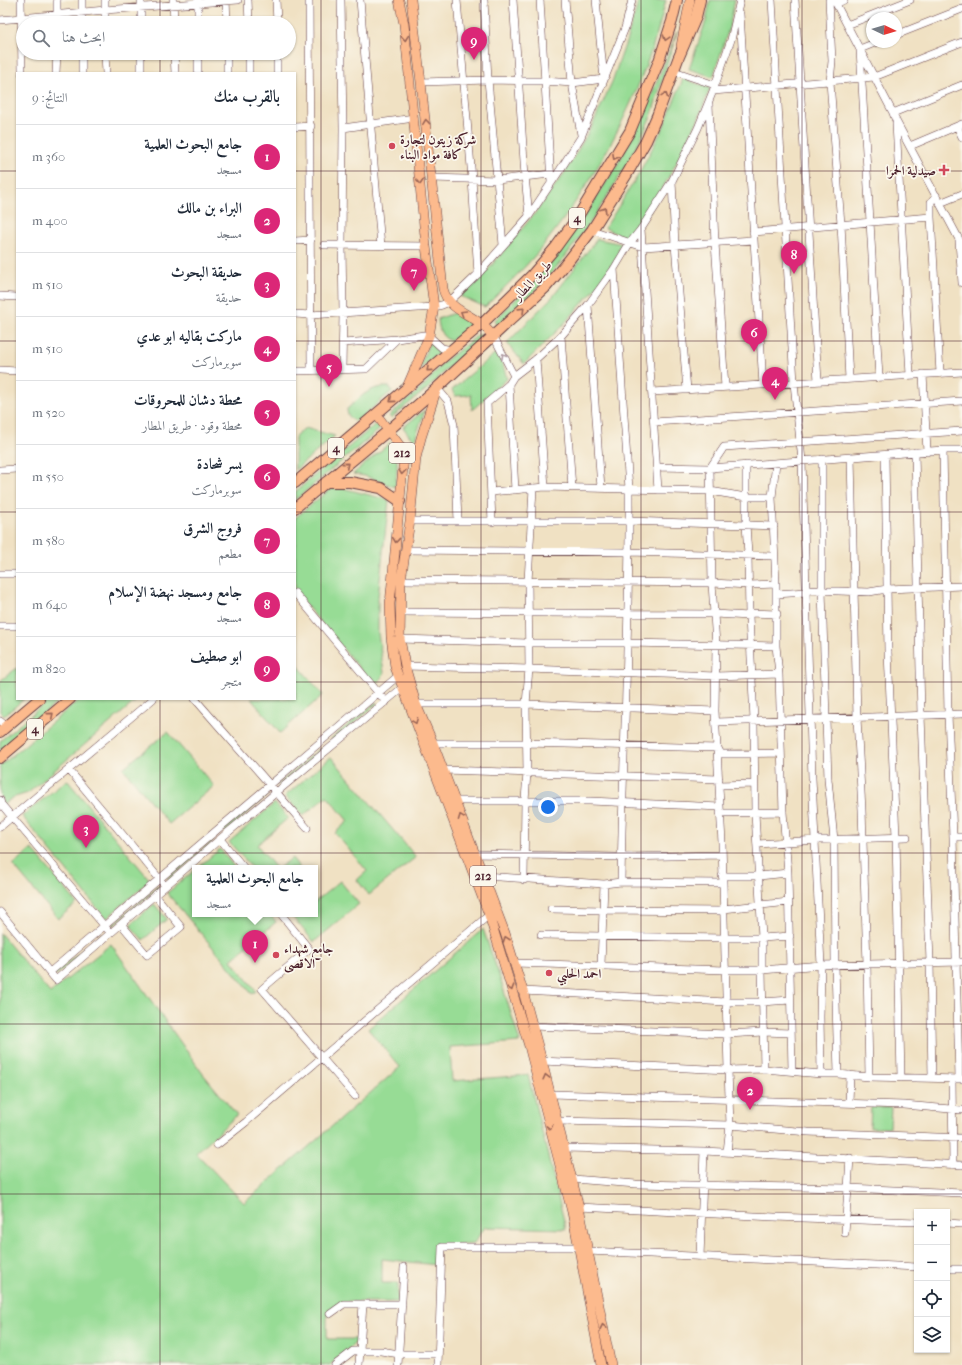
<!DOCTYPE html>
<html lang="ar">
<head>
<meta charset="utf-8">
<style>
  :root { --surface:#fff; --page:#f6f6f7; --text:#1f2937; --muted:#747a83; --line:#e0e1e3; --accent:#db2777 }
  body { margin:0; font-family:"IM FELL French Canon",Amiri,serif; background:var(--page); color:var(--text); direction:rtl }
  .controls { position:absolute; right:12px; bottom:12px; display:grid; overflow:hidden; border-radius:0px; box-shadow:0 1px 3px #0004 }
  .controls button { width:36px; height:36px; display:grid; place-items:center; padding:0; border:0; border-bottom:1px solid var(--line); background:var(--surface); color:var(--text); font:20px sans-serif }
  .compass { position:absolute; left:866px; top:12px; width:36px; height:36px; border-radius:50%; background:var(--surface); box-shadow:0 1px 3px #0004; rotate:94deg }
  .you { position:absolute; left:548px; top:807px; width:14px; height:14px; margin:-10px; border:3px solid #fff; border-radius:50%; background:#1a73e8; box-shadow:0 0 0 6px #1a73e833 }
  .badge { display:grid; place-items:center; width:26px; height:26px; border-radius:50%; background:var(--accent); color:#fff; font-size:13px; font-weight:700 }
  .pin { position:absolute; translate:-50% -33px; filter:drop-shadow(0 1px 2px #0008) }
  .pin::after { content:''; position:absolute; top:21px; width:14px; height:12px; background:inherit; clip-path:polygon(0 0,100% 0,50% 100%) }
  .popup { position:absolute; left:192px; top:865px; width:126px; height:52px; box-sizing:border-box; display:grid; place-content:center; border-radius:0px; background:var(--surface); filter:drop-shadow(0 1px 3px #0005); font-size:13px; white-space:nowrap; color:var(--muted) }
  .popup b { font-size:15px; color:var(--text) }
  .popup::after { content:''; position:absolute; left:50%; top:100%; margin-left:-8px; border:8px solid transparent; border-top-color:var(--surface) }
  .list { margin:0; padding:0; list-style:none }
  h2 { display:flex; justify-content:space-between; align-items:center; height:52px; margin:0; padding:0 16px; font-size:17px }
  h2 small { font-size:13px; font-weight:400; color:var(--muted) }
  .list li { display:grid; grid-template-columns:26px 1fr auto; gap:12px; align-items:center; box-sizing:border-box; height:64px; padding:0 16px; border-top:1px solid var(--line) }
  .list b { display:block; font-size:15px; white-space:nowrap }
  .list p { margin:0; font-size:13px; white-space:nowrap; color:var(--muted) }
  .list em { font-size:13px; font-style:normal; color:var(--muted) }
  .icon { flex:none; width:22px; height:22px; fill:none; stroke:currentColor; stroke-width:2; stroke-linecap:round; stroke-linejoin:round }
  .map { position:relative; flex:none; width:962px; height:1365px; overflow:hidden; direction:ltr }
  .search { position:absolute; background:var(--surface); box-shadow:0 1px 3px #0004; left:16px; top:16px; width:280px; height:44px; display:flex; align-items:center; gap:10px; box-sizing:border-box; padding:0 14px; border-radius:22px; color:var(--muted); font-size:15px }
  .panel { position:absolute; background:var(--surface); box-shadow:0 1px 3px #0004; left:16px; top:72px; width:280px; height:628px; border-radius:0px; direction:rtl }
  .map>svg:first-child { display:block }
  .green { fill:#97dc95; stroke:#707e60 }
  .lines { fill:none; stroke-linecap:round; stroke-linejoin:round }
  .minor-casing { stroke:#633c42; stroke-width:8 }
  .major-casing { stroke:#633c42; stroke-width:10 }
  .highway-casing { stroke:#633c42; stroke-width:12 }
  .minor { stroke:#fff; stroke-width:7 }
  .major { stroke:#fcba8d; stroke-width:9 }
  .highway { stroke:#fcba8d; stroke-width:10 }
  .oneway { stroke:#9a6557 }
  .oneway2 { stroke:#ae9aa0 }
  .grid { fill:none; stroke:#4a1f2b; stroke-width:1; stroke-opacity:0.55 }
  .poi-dot { fill:#d1495b; stroke:#fbf7ec; stroke-width:1.5 }
  .labels { text-anchor:middle; stroke-width:3.5; stroke-linejoin:round; paint-order:stroke }
  .shield { fill:#fbf7ec; stroke:#7f6065; stroke-width:1 }
  .shield-label { font-size:12px; font-weight:bold; fill:#4a1f2b }
  .poi-label { font-size:13px; font-weight:bold; fill:#4a1f2b; stroke:#fbf7ec; text-anchor:start }
  .street-label { font-size:13px; fill:#4a1f2b; stroke:#fbf7ec }
</style>
</head>
<body>
<div class="map">
<svg width="962" height="1365" viewBox="0 0 962 1365">
  <rect width="100%" height="100%" fill="#fbf7ec"/>
  <filter id="ink" filterUnits="userSpaceOnUse"><feTurbulence type="fractalNoise" baseFrequency=".025" numOctaves="2"/><feDisplacementMap in="SourceGraphic" scale="8" xChannelSelector="R" yChannelSelector="G"/><feConvolveMatrix kernelMatrix="1 2 1 2 8 2 1 2 1" color-interpolation-filters="sRGB"/></filter>
  <filter id="wash" filterUnits="userSpaceOnUse"><feTurbulence type="fractalNoise" baseFrequency=".012" numOctaves="4" result="noise"/><feDisplacementMap in="SourceGraphic" scale="16" xChannelSelector="R" yChannelSelector="G"/><feGaussianBlur stdDeviation="0.9" result="paint"/><feColorMatrix in="noise" values="0 0 0 0 0 0 0 0 0 0 0 0 0 0 0 0 0 1.4 0 .05"/><feComposite in="paint" operator="in"/></filter>
  <g filter="url(#wash)">
    <rect width="100%" height="100%" fill="#f0e1c3"/>
    <path class="green" d="M639,0H666C644,92 598,179 538,252C522,271 503,289 485,307L460,296L482,277L536,212L565,172L592,126L612,82L627,39Z
      M710,0H735L729,28L713,77L689,69L706,21Z
      M677,32L652,114L641,138L623,171L588,226L565,257L542,284L498,326L494,321L536,279L560,251L581,221L616,167L634,134L645,111Z
      M683,79L710,88L697,122L680,156L653,206L629,240L605,228L637,177L663,128Z
      M597,239L623,244L618,248L620,253L597,287L562,326L524,364L507,343L554,295Z
      M454,313L471,325L451,341C441,337 439,330 438,319Z
      M479,334L483,338L448,368L428,388L391,418L389,416L424,386L443,363Z
      M430,340L434,348L440,352L421,368L420,367Z
      M499,350L507,379L472,410L471,395L455,396L452,390Z
      M390,387L392,391L358,420L354,421C350,418 347,415 347,409C362,396 369,386 390,387Z
      M425,410L414,442L403,427Z
      M376,424L380,429L295,500V492Z
      M305,428L335,436L295,470V437Z
      M391,442C400,457 397,471 395,487L365,476L353,474Z
      M338,488L346,489L389,500L378,597V633L384,673L378,684L372,683L295,592V518L329,490Z
      M295,662L323,695L280,733L251,699H295Z
      M17,668V699H24L4,716L0,712V681Z
      M50,699H61L0,751V741Z
      M80,699H138L28,793L12,798L3,805L0,794V766Z
      M376,702L377,704L333,741L331,739Z
      M168,732L214,786L169,824L123,768Z
      M321,748L323,749L278,786L277,785Z
      M331,757L416,857L369,895L357,880L367,871L335,833L348,821L327,796L303,816L285,796Z
      M67,780L150,880L106,919L22,816Z
      M267,794L268,795L224,833L222,831Z
      M275,803L288,818L257,845L276,868H252L229,842Z
      M213,840L214,841L168,880L167,878Z
      M32,849L77,903L58,919L13,865Z
      M220,849L235,868H197Z
      M292,858L300,868H279Z
      M195,870V914H270L276,922L231,960L256,991L252,994L167,893Z
      M340,881L359,904L314,942L290,914H315V902Z
      M158,886L159,887L113,926L112,925Z
      M154,904L167,919L143,940L130,925Z
      M483,929L499,975L520,1042L450,1047L452,1081L528,1075L566,1229L485,1227L474,1243L437,1246L436,1265L382,1259V1283H398V1302H343L327,1314V1339H360L330,1365H0V933L50,993L111,944L203,1074L237,1115L196,1153L244,1203L400,1067L368,1029Z
      M103,933L104,934L56,975L54,974Z
      M871,1107H891L890,1128H870Z"/>
  </g>
  <g filter="url(#ink)">
    <g class="lines">
      <defs>
        <path id="minor" d="M21,0L22,73
          M82,0V23
          M105,0V23
          M141,0V23
          M173,0L174,23
          M198,0V23
          M226,0L227,23
          M248,0L249,23
          M276,0L277,23
          M309,0L311,370
          M341,0L343,128L342,245L343,313L342,369
          M360,0L381,246
          M457,0L472,179L478,274
          M484,0L488,80L503,245
          M513,0L525,176L529,216
          M540,0L551,182
          M565,0L572,83L581,135
          M772,0L794,383L802,461L812,778L821,965L820,1017L821,1074
          M795,0L818,381
          M829,0L832,61L830,82L841,224L849,379
          M834,0L893,113L896,121L962,245
          M836,4L844,0
          M740,14L763,385
          M0,20L105,10L238,0
          M57,23V0
          M847,25L910,0
          M896,35L962,9
          M877,42L860,49L879,377
          M105,53L106,73
          M141,53V73
          M174,53L175,73
          M198,53V73
          M227,53V73
          M277,53V73
          M674,71L715,85
          M56,73L57,53
          M82,73V53
          M249,73V53
          M421,82L488,80L545,81L572,83L604,79L596,0
          M713,91L874,77L962,42
          M709,104L715,243L725,387
          M893,113L962,85
          M896,124L910,375
          M957,126L962,137
          M295,127L311,126
          M343,128L414,118
          M910,146L962,124
          M432,178L497,180L551,174
          M672,181L675,245L687,390
          M936,195L931,202V217L940,373
          M940,203L962,194
          M641,229L658,490
          M592,230L643,247L754,240
          M753,232L931,217
          M295,241L311,240
          M959,241L962,283
          M324,245L426,246
          M614,269L629,489C630,620 623,751 621,882
          M0,296L16,297
          M588,305L601,488
          M295,314L310,315L434,307L442,305L449,302L478,274L529,216L560,170L581,137L625,28L632,0
          M561,336L572,488
          M494,337L514,376
          M343,343L397,339L424,335L429,336L442,348L451,350
          M536,359L545,487
          M0,370L17,371
          M295,371L366,369L397,339
          M923,374L927,452
          M509,384L515,490
          M437,388L448,401L454,425L458,521
          M652,392L962,372
          M654,422L962,401
          M943,450L948,714L953,837L959,1079
          M915,452L921,715L930,962L932,1078
          M885,455L888,652L896,837L901,1078
          M851,457L857,718L862,810L867,964L869,1077
          M822,459V590L826,719L828,779L834,840L835,965L838,1074
          M776,463L772,497L776,584V646L779,674L783,812L788,873L792,1071
          M746,465V525L748,554L749,616L754,721L755,813L762,938V970L764,1069
          M657,467L710,468L943,450H962
          M0,470L17,469
          M491,492L545,487L710,491L746,497H772
          M410,521H629L774,526
          M492,522L487,403L509,384L514,376L536,359L561,336L588,305L614,269L629,244L641,229L672,181L698,128L713,91L731,40L740,0
          M406,550L629,552L774,556
          M0,574H17
          M401,580L712,583L749,585L776,584
          M295,593L386,702
          M776,594L806,592L808,590L869,592L887,589L962,586
          M401,612L715,614L749,616L751,613L777,614
          M0,626H17
          M400,639L528,643H627L776,646
          M405,666L529,669L716,676L779,674
          M195,699L277,793L307,828
          M416,704H526L715,711
          M0,721L6,726
          M716,722L962,714
          M433,743H527L718,748L721,754L781,753
          M69,770L162,882
          M443,770L719,779
          M719,785L754,784
          M0,800L1,804L107,929
          M455,801H590L720,807
          M720,813L783,812
          M0,827L153,699
          M953,837H962
          M220,839L244,868
          M758,844L816,840L907,837
          M475,854L621,857L721,855
          M483,876L604,884L621,882L722,883
          M722,876H759L788,873
          M524,880L525,800L527,773L526,704L529,669L528,582L533,488
          M551,909L603,910L723,911
          M723,909L789,902
          M0,912L56,980L220,839L402,688
          M281,914L309,949L262,989L355,1096
          M121,924L147,955L181,927L155,895
          M541,935L724,938H762L790,936
          M515,963L725,970H762L821,965L962,962
          M601,965L604,884
          M50,972L398,676
          M523,991L726,1002H762L790,1000
          M532,1026L727,1034L763,1032L791,1033
          M542,1061L728,1070L764,1069L821,1074H838L869,1077L962,1079
          M952,1079L953,1165
          M551,1094L904,1105L962,1110
          M849,1103L850,1075
          M558,1121L730,1125L808,1132L962,1138
          M217,1145L246,1122L489,915
          M564,1148L704,1151L962,1165
          M727,1152L730,1125L728,1070L722,843L715,711L716,645L712,583L710,468L724,447L962,431
          M573,1179L636,1184L848,1188L962,1193
          M579,1207L774,1217L917,1222
          M947,1223L962,1224
          M845,1233L850,1158
          M588,1251L917,1267
          M700,1257L704,1151
          M947,1269H962
          M330,1314L344,1304H402
          M335,1365L353,1351H381L399,1354H438
          M359,1365L363,1304
          M398,1365L404,1267
          M438,1365L442,1247H578"/>
        <path id="major" d="M399,0L404,24L426,246L434,307L429,336L407,387
          M411,0L421,82L443,289C448,308 465,312 480,323C485,326 489,332 494,337
          M681,46L690,0
          M437,388L421,438L416,458L410,521L401,580L400,639L405,666L416,704L433,743L475,854L505,933L523,991L542,1061L579,1207L611,1365
          M376,414L400,446L404,457L390,604L391,637L395,667L489,915L529,1046L572,1212L601,1365"/>
        <path id="highway" d="M326,482H350L381,488L400,501
          M295,483L482,324L532,275L556,247L577,218L630,131L659,61L672,21L677,0
          M295,508L389,430L437,388L546,287L569,260L592,230L627,174L646,141L657,116L678,59L696,17L700,0
          M0,732L39,699
          M0,758L70,699"/>
      </defs>
      <use href="#minor" class="minor-casing"/>
      <use href="#major" class="major-casing"/>
      <use href="#highway" class="highway-casing"/>
      <use href="#minor" class="minor"/>
      <use href="#major" class="major"/>
      <use href="#highway" class="highway"/>
    </g>
    <defs><path id="oneway-chevron" d="M-2-3.5L2.5 0L-2 3.5" fill="none" stroke-width="1.6" stroke-linecap="round" stroke-linejoin="round"/></defs>
    <g class="oneway">
      <use href="#oneway-chevron" transform="translate(405 38) rotate(84)"/>
      <use href="#oneway-chevron" transform="translate(666 38) rotate(108)"/>
      <use href="#oneway-chevron" transform="translate(665 95) rotate(-70)"/>
      <use href="#oneway-chevron" transform="translate(426 122) rotate(-96)"/>
      <use href="#oneway-chevron" transform="translate(615 157) rotate(120)"/>
      <use href="#oneway-chevron" transform="translate(420 182) rotate(85)"/>
      <use href="#oneway-chevron" transform="translate(604 210) rotate(-58)"/>
      <use href="#oneway-chevron" transform="translate(522 310) rotate(-44)"/>
      <use href="#oneway-chevron" transform="translate(463 313) rotate(-149)"/>
      <use href="#oneway-chevron" transform="translate(429 369) rotate(140)"/>
      <use href="#oneway-chevron" transform="translate(392 400) rotate(139)"/>
      <use href="#oneway-chevron" transform="translate(346 465) rotate(-40)"/>
      <use href="#oneway-chevron" transform="translate(402 472) rotate(96)"/>
      <use href="#oneway-chevron" transform="translate(396 540) rotate(96)"/>
      <use href="#oneway-chevron" transform="translate(51 715) rotate(-40)"/>
      <use href="#oneway-chevron" transform="translate(415 721) rotate(69)"/>
      <use href="#oneway-chevron" transform="translate(461 817) rotate(-111)"/>
      <use href="#oneway-chevron" transform="translate(506 939) rotate(-109)"/>
      <use href="#oneway-chevron" transform="translate(511 988) rotate(73)"/>
      <use href="#oneway-chevron" transform="translate(546 1077) rotate(-104)"/>
      <use href="#oneway-chevron" transform="translate(550 1127) rotate(76)"/>
      <use href="#oneway-chevron" transform="translate(603 1327) rotate(-102)"/>
    </g>
    <use class="oneway2" href="#oneway-chevron" transform="translate(504 356) rotate(-118)"/>
  </g>
  <path class="grid" d="M160,0V23M321,0V1365M481,0V1365M641,0V1365M802,0V1365M160,53V73M0,171H17M295,171H962M0,341H17M295,341H962M0,512H17M295,512H962M0,682H17M295,682H962M160,699V1365M0,853H962M0,1024H962M0,1194H962"/>
  <g class="poi-dot">
    <circle cx="392" cy="146" r="4"/>
    <path d="M942 164h4v4h4v4h-4v4h-4v-4h-4v-4h4z"/>
    <circle cx="276" cy="955" r="4"/>
    <circle cx="549" cy="973" r="4"/>
  </g>
  <g class="labels">
    <g class="shield">
      <rect x="569" y="208" width="16" height="20" rx="3"/>
      <rect x="328" y="438" width="16" height="20" rx="3"/>
      <rect x="389" y="443" width="26" height="20" rx="3"/>
      <rect x="27" y="719" width="16" height="20" rx="3"/>
      <rect x="470" y="866" width="26" height="20" rx="3"/>
    </g>
    <g class="shield-label">
      <text x="577" y="222">4</text>
      <text x="336" y="452">4</text>
      <text x="402" y="457">212</text>
      <text x="35" y="733">4</text>
      <text x="483" y="880">212</text>
    </g>
    <g class="poi-label">
      <text x="400" y="144">شركة زيتون لتجارة<tspan x="400" dy="15">كافة مواد البناء</tspan></text>
      <text x="936" y="175" text-anchor="end">صيدلية الحمرا</text>
      <text x="284" y="953">جامع شهداء<tspan x="284" dy="15">الاقصى</tspan></text>
      <text x="557" y="978">احمد الحلبي</text>
    </g>
    <g class="street-label">
      <text transform="translate(532 280) rotate(-46)" y="5">طريق المطار</text>
    </g>
  </g>
</svg>
<div class="controls">
<button>+</button>
<button>−</button>
<button><svg class="icon" aria-label="locate" viewBox="0 0 24 24"><circle cx="12" cy="12" r="6"/><path d="M12 2v4M12 18v4M2 12h4M18 12h4"/></svg></button>
<button><svg class="icon" aria-label="layers" viewBox="0 0 24 24"><path d="M12 4l9 5-9 5-9-5zM3 14l9 5 9-5"/></svg></button>
</div>
<svg class="compass" viewBox="-18 -18 36 36"><path d="M0-13l5 13h-10z" fill="#e53935"/><path d="M0 13l5-13h-10z" fill="#747a83"/></svg>
<div class="you"></div>
<div class="pin badge" style="left:255px;top:963px">1</div>
<div class="popup"><b>جامع البحوث العلمية</b>مسجد</div>
<div class="pin badge" style="left:750px;top:1110px">2</div>
<div class="pin badge" style="left:86px;top:848px">3</div>
<div class="pin badge" style="left:775px;top:400px">4</div>
<div class="pin badge" style="left:329px;top:387px">5</div>
<div class="pin badge" style="left:754px;top:352px">6</div>
<div class="pin badge" style="left:414px;top:291px">7</div>
<div class="pin badge" style="left:794px;top:274px">8</div>
<div class="pin badge" style="left:474px;top:60px">9</div>
<div class="search"><svg class="icon" aria-label="search" viewBox="0 0 24 24"><circle cx="10" cy="10" r="6"/><path d="M15 15l6 6"/></svg>ابحث هنا</div>
<section class="panel">
<h2>بالقرب منك<small>النتائج: 9</small></h2>
<ul class="list">
<li><span class="badge">1</span><div><b>جامع البحوث العلمية</b><p>مسجد</p></div><em>360 m</em></li>
<li><span class="badge">2</span><div><b>البراء بن مالك</b><p>مسجد</p></div><em>400 m</em></li>
<li><span class="badge">3</span><div><b>حديقة البحوث</b><p>حديقة</p></div><em>510 m</em></li>
<li><span class="badge">4</span><div><b>ماركت بقاليه ابو عدي</b><p>سوبرماركت</p></div><em>510 m</em></li>
<li><span class="badge">5</span><div><b>محطة دشان للمحروقات</b><p>محطة وقود · طريق المطار</p></div><em>520 m</em></li>
<li><span class="badge">6</span><div><b>يسر شحادة</b><p>سوبرماركت</p></div><em>550 m</em></li>
<li><span class="badge">7</span><div><b>فروج الشرق</b><p>مطعم</p></div><em>580 m</em></li>
<li><span class="badge">8</span><div><b>جامع ومسجد نهضة الإسلام</b><p>مسجد</p></div><em>640 m</em></li>
<li><span class="badge">9</span><div><b>ابو صطيف</b><p>متجر</p></div><em>820 m</em></li>
</ul>
</section>
</div>
</body>
</html>
